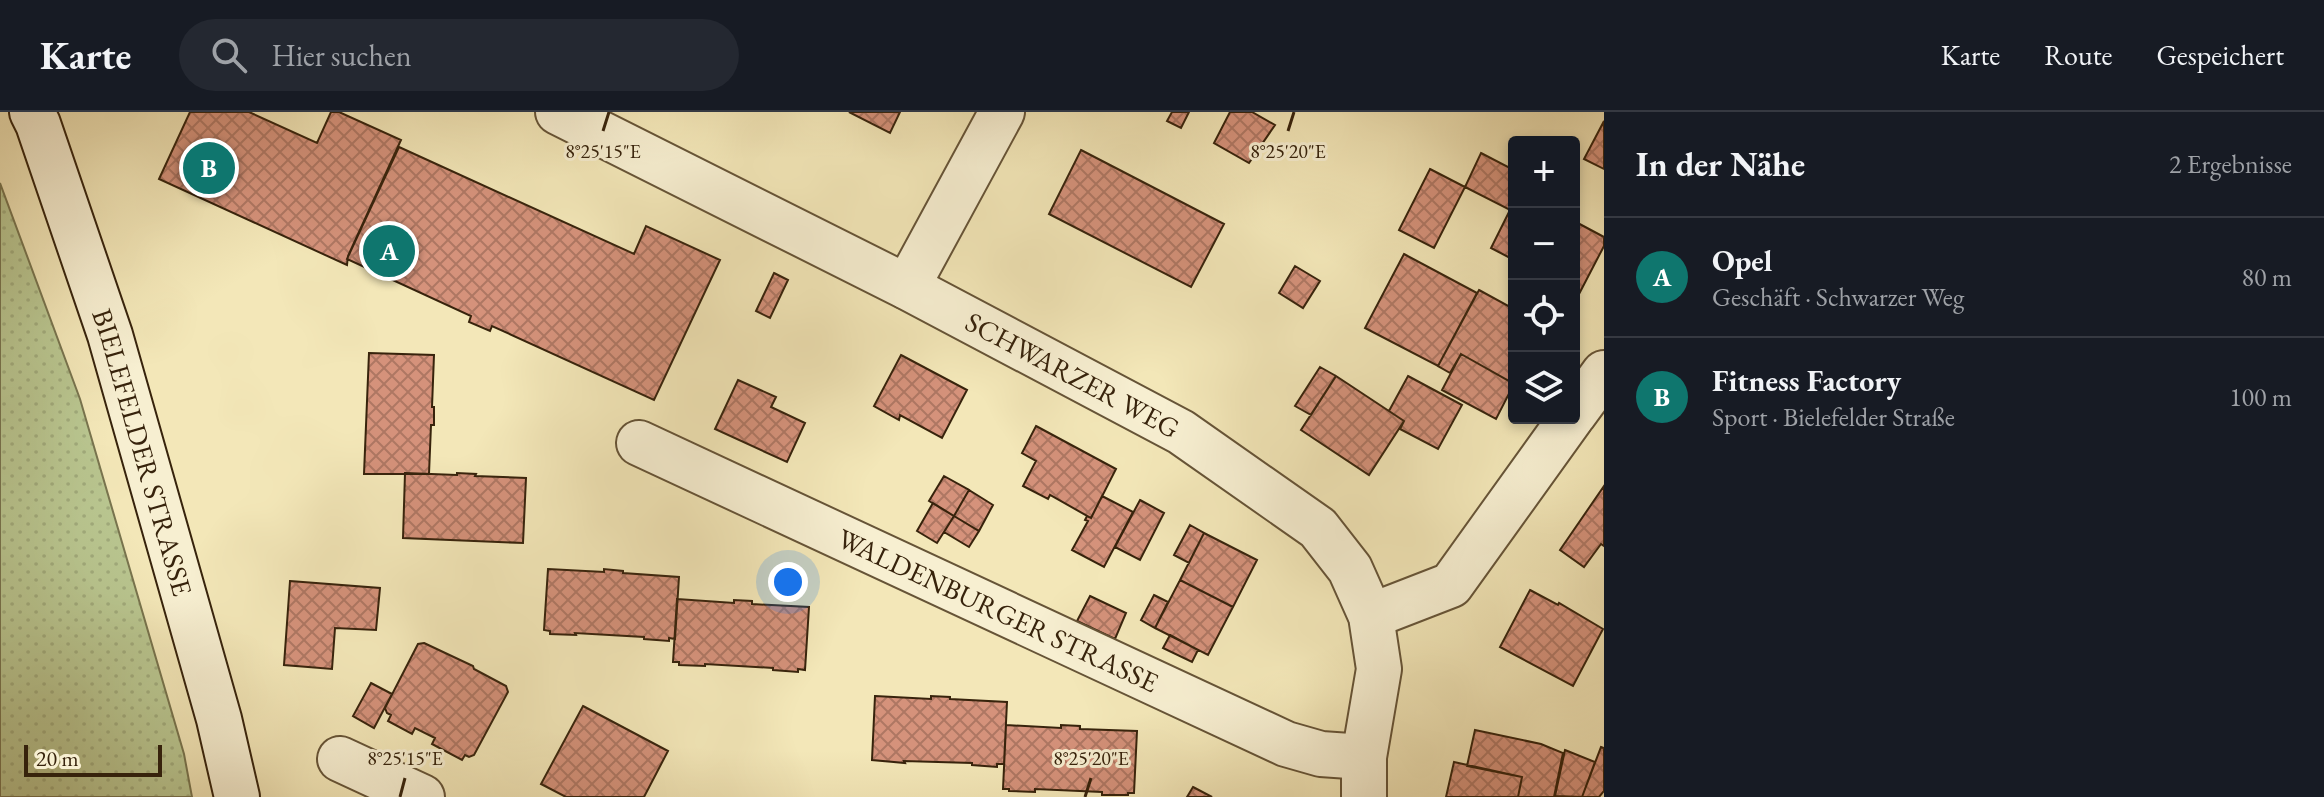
<!DOCTYPE html>
<html lang="de">
<head>
<meta charset="utf-8">
<style>
  :root { --surface:#171b24; --page:#242831; --text:#f1f3f6; --muted:#9ea1a6; --line:#363941; --accent:#0f766e }
  body { margin:0; font-family:"EB Garamond",serif; background:var(--page); color:var(--text) }
  .controls { position:absolute; right:24px; top:24px; display:grid; overflow:hidden; border-radius:8px; box-shadow:0 4px 12px #0003 }
  .controls button { width:72px; height:72px; display:grid; place-items:center; padding:0; border:0; border-bottom:2px solid var(--line); background:var(--surface); color:var(--text); font:40px sans-serif }
  .scale { position:absolute; left:24px; bottom:20px; width:138px; box-sizing:border-box; padding-left:8px; border:4px solid #37230c; border-top:0; font-size:22px; line-height:28px; white-space:nowrap; color:#37230c; -webkit-text-stroke:6px #f7efd1; paint-order:stroke }
  .you { position:absolute; left:788px; top:470px; width:28px; height:28px; margin:-20px; border:6px solid #fff; border-radius:50%; background:#1a73e8; box-shadow:0 0 0 12px #1a73e833 }
  .badge { display:grid; place-items:center; width:52px; height:52px; border-radius:50%; background:var(--accent); color:#fff; font-size:26px; font-weight:700 }
  .pin { position:absolute; translate:-50% -50%; border:4px solid #fff; box-shadow:0 2px 8px #0006 }
  .list { margin:0; padding:0; list-style:none }
  h2 { display:flex; justify-content:space-between; align-items:center; height:104px; margin:0; padding:0 32px; font-size:34px }
  h2 small { font-size:26px; font-weight:400; color:var(--muted) }
  .list li { display:grid; grid-template-columns:52px 1fr auto; gap:24px; align-items:center; box-sizing:border-box; height:120px; padding:0 32px; border-top:2px solid var(--line) }
  .list b { display:block; font-size:30px; white-space:nowrap }
  .list p { margin:0; font-size:26px; white-space:nowrap; color:var(--muted) }
  .list em { font-size:26px; font-style:normal; color:var(--muted) }
  .icon { flex:none; width:44px; height:44px; fill:none; stroke:currentColor; stroke-width:2; stroke-linecap:round; stroke-linejoin:round }
  .map { position:relative; flex:none; width:1604px; height:685px; overflow:hidden }
  header { display:flex; align-items:center; gap:48px; box-sizing:border-box; height:112px; padding:0 40px; background:var(--surface); border-bottom:2px solid var(--line) }
  header strong { font-size:38px }
  nav { display:flex; gap:44px; margin-inline-start:auto; font-size:28px }
  .search { width:560px; height:72px; background:var(--page); display:flex; align-items:center; gap:20px; box-sizing:border-box; padding:0 28px; border-radius:44px; color:var(--muted); font-size:30px }
  main { display:flex }
  aside { flex:1; background:var(--surface) }
  .map>svg:first-child { display:block }
  .garden { fill:url(#garden-dots); stroke:#78744e; stroke-width:2 }
  .building { fill:url(#building-cross-hatch); stroke:#37230c; stroke-width:2 }
  .lines { fill:none; stroke-linecap:round; stroke-linejoin:round }
  .street-casing { stroke:#665437; stroke-width:48 }
  .secondary-casing { stroke:#37230c; stroke-width:48 }
  .street { stroke:#f7efd1; stroke-width:44 }
  .secondary { stroke:#f7efd1; stroke-width:44 }
  .ticks { fill:none; stroke:#37230c; stroke-width:3 }
  .labels { text-anchor:middle; stroke-width:6; stroke-linejoin:round; paint-order:stroke }
  .street-label { font-size:28px; fill:#37230c; stroke:#f7efd1 }
  .ticks-label { font-size:20px; text-anchor:middle; fill:#37230c; stroke:#f7efd1; stroke-width:6; stroke-linejoin:round; paint-order:stroke }
</style>
</head>
<body>
<header>
<strong>Karte</strong>
<div class="search"><svg class="icon" aria-label="search" viewBox="0 0 24 24"><circle cx="10" cy="10" r="6"/><path d="M15 15l6 6"/></svg>Hier suchen</div>
<nav><a>Karte</a><a>Route</a><a>Gespeichert</a></nav>
</header>
<main>
<div class="map">
<svg width="1604" height="685" viewBox="0 0 1604 685">
  <defs>
    <pattern id="garden-dots" width="8" height="8" patternUnits="userSpaceOnUse" patternTransform="scale(2)"><rect width="8" height="8" fill="#b9c690"/><path d="M2 2h.1M6 6h.1" fill="none" stroke="#a0aa7b" stroke-width="1.8" stroke-linecap="round"/></pattern>
    <pattern id="building-cross-hatch" width="8" height="8" patternUnits="userSpaceOnUse" patternTransform="scale(2)"><rect width="8" height="8" fill="#d5927b"/><path d="M0 0l8 8M0 8l8-8" fill="none" stroke="#ae7763"/></pattern>
  </defs>
  <rect width="100%" height="100%" fill="#f3e7b8"/>
  <filter id="stains"><feTurbulence type="fractalNoise" baseFrequency=".0025" numOctaves="4"/><feColorMatrix values="0 0 0 0 .2 0 0 0 0 .09 0 0 0 0 .02 0 0 0 .5 -.17"/></filter>
  <radialGradient id="worn" r=".72"><stop offset=".6" stop-color="#630" stop-opacity="0"/><stop offset="1" stop-color="#630" stop-opacity=".3"/></radialGradient>
  <path class="garden" d="M0,71L80,287L184,642L192,685H0Z"/>
  <path class="building" d="M190,0H249L317,31L331,0H339L401,28L348,144L347,153L159,67Z
    M849,0H900L890,21Z
    M1172,0H1189L1181,16L1167,9Z
    M1230,0H1252L1275,13L1249,51L1214,31Z
    M1604,9V57L1584,47Z
    M399,35L634,142L646,114L720,148L654,288L492,214L490,219L469,210L471,204L347,147Z
    M1081,38L1224,112L1191,175L1049,102Z
    M1481,41L1514,58V90L1510,98L1465,75Z
    M1430,57L1465,75L1434,136L1399,118Z
    M1514,90V148L1491,136Z
    M1574,109L1604,125V134L1579,182L1574,179Z
    M1404,142L1477,181L1438,254L1365,216Z
    M1295,154L1320,169L1303,196L1279,181Z
    M774,161L788,168L770,206L756,199Z
    M1479,178L1514,197V264L1511,270L1461,242L1450,261L1438,254Z
    M369,241L434,243L432,295H434V313H431L429,362H364Z
    M1461,242L1514,272L1496,307L1442,278Z
    M901,243L967,278L942,326L900,303L899,308L874,294Z
    M1320,255L1336,264L1311,303L1295,294Z
    M1336,264L1404,309L1369,363L1301,318Z
    M1408,264L1462,293L1438,337L1400,317L1404,309L1389,299Z
    M738,268L776,285L771,295L805,311L787,350L715,317Z
    M1036,314L1116,357L1091,406L1050,383L1048,387L1023,374L1036,349L1022,341Z
    M405,361L457,363V361L476,362L475,364L526,366L523,431L403,426Z
    M944,364L969,378L954,404L929,389Z
    M1604,374V434L1601,432L1584,455L1560,438Z
    M969,378L993,393L979,419L954,404Z
    M1102,384L1133,400L1104,455L1072,438L1088,409L1085,408L1087,404L1091,406Z
    M1140,388L1164,401L1140,448L1115,435Z
    M933,391L954,404L937,431L917,419Z
    M954,404L979,419L969,435L944,420Z
    M1190,413L1204,421L1189,451L1174,443Z
    M1204,421L1257,448L1233,495L1180,468Z
    M548,457L604,460V457L623,459V461L679,465L675,527L669,526V529L644,527V525L575,521L576,523L550,522V519L544,518Z
    M1180,468L1233,495L1208,543L1155,516Z
    M290,469L380,476L376,518L335,516L332,557L284,553Z
    M1530,478L1558,493L1559,491L1603,517L1573,574L1500,535Z
    M1154,483L1168,490L1155,516L1141,508Z
    M1090,484L1126,501L1115,527L1077,509Z
    M677,487L734,491V488L752,489V492L809,495L805,558L798,557V560L773,558V556L705,552V554L679,553V550H673Z
    M1170,523L1198,538L1192,550L1163,536Z
    M424,531L473,554L474,557L506,574L508,580L474,643L469,645L465,643L462,648L432,632L435,626L415,616L412,622L388,609L391,603L387,601L385,596L418,532Z
    M371,571L392,582L374,616L353,604Z
    M875,584L931,587V584L950,585V587L1007,590L1004,652H997V655L972,653V651L904,649L905,651L872,648Z
    M583,594L668,639L644,685H566L541,672Z
    M1006,613L1061,616V613L1080,614V617L1137,619L1134,681H1128V683H1102V680L1035,677V680L1009,679V677H1003Z
    M1475,618L1541,632L1563,641L1554,685H1518L1522,665L1467,654Z
    M1601,635L1604,636V679L1599,685H1582Z
    M1565,638L1595,650L1582,685L1555,684Z
    M1454,650L1522,665L1518,685H1446Z
    M1193,675L1212,685H1187Z"/>
  <g class="lines">
    <defs>
      <g id="street">
        <path id="s1" d="M558,0L907,175L1181,320L1318,416L1350,457L1371,504L1379,557L1364,645V685"/>
        <path d="M907,175L1002,0"/>
        <path d="M1574,302L1604,261"/>
        <path id="s2" d="M639,331L1286,632L1321,642L1364,645"/>
        <path d="M1371,504L1451,473L1571,306"/>
        <path d="M340,647L422,685"/>
      </g>
      <g id="secondary">
        <path id="s3" d="M32,0L38,12L110,223L219,607L237,685"/>
      </g>
    </defs>
    <use href="#street" class="street-casing"/>
    <use href="#secondary" class="secondary-casing"/>
    <use href="#street" class="street"/>
    <use href="#secondary" class="secondary"/>
  </g>
  <path class="ticks" d="M603,19L609,0M1288,19L1294,0M400,685L405,666M1085,685L1091,666"/>
  <g class="labels">
    <g class="street-label">
      <text dy="10" stroke="none"><textPath href="#s1" startOffset="578">SCHWARZER WEG</textPath></text>
      <text dy="10" stroke="none"><textPath href="#s3" startOffset="358">BIELEFELDER STRASSE</textPath></text>
      <text dy="10" stroke="none"><textPath href="#s2" startOffset="396">WALDENBURGER STRASSE</textPath></text>
    </g>
  </g>
  <g class="ticks-label">
    <text x="603" y="46">8°25'15"E</text>
    <text x="1288" y="46">8°25'20"E</text>
    <text x="405" y="653">8°25'15"E</text>
    <text x="1091" y="653">8°25'20"E</text>
  </g>
  <rect width="100%" height="100%" filter="url(#stains)"/>
  <rect width="100%" height="100%" fill="url(#worn)"/>
</svg>
<div class="controls">
<button>+</button>
<button>−</button>
<button><svg class="icon" aria-label="locate" viewBox="0 0 24 24"><circle cx="12" cy="12" r="6"/><path d="M12 2v4M12 18v4M2 12h4M18 12h4"/></svg></button>
<button><svg class="icon" aria-label="layers" viewBox="0 0 24 24"><path d="M12 4l9 5-9 5-9-5zM3 14l9 5 9-5"/></svg></button>
</div>
<div class="scale">20 m</div>
<div class="you"></div>
<div class="pin badge" style="left:389px;top:139px">A</div>
<div class="pin badge" style="left:209px;top:56px">B</div>
</div>
<aside>
<h2>In der Nähe<small>2 Ergebnisse</small></h2>
<ul class="list">
<li><span class="badge">A</span><div><b>Opel</b><p>Geschäft · Schwarzer Weg</p></div><em>80 m</em></li>
<li><span class="badge">B</span><div><b>Fitness Factory</b><p>Sport · Bielefelder Straße</p></div><em>100 m</em></li>
</ul>
</aside>
</main>
</body>
</html>
